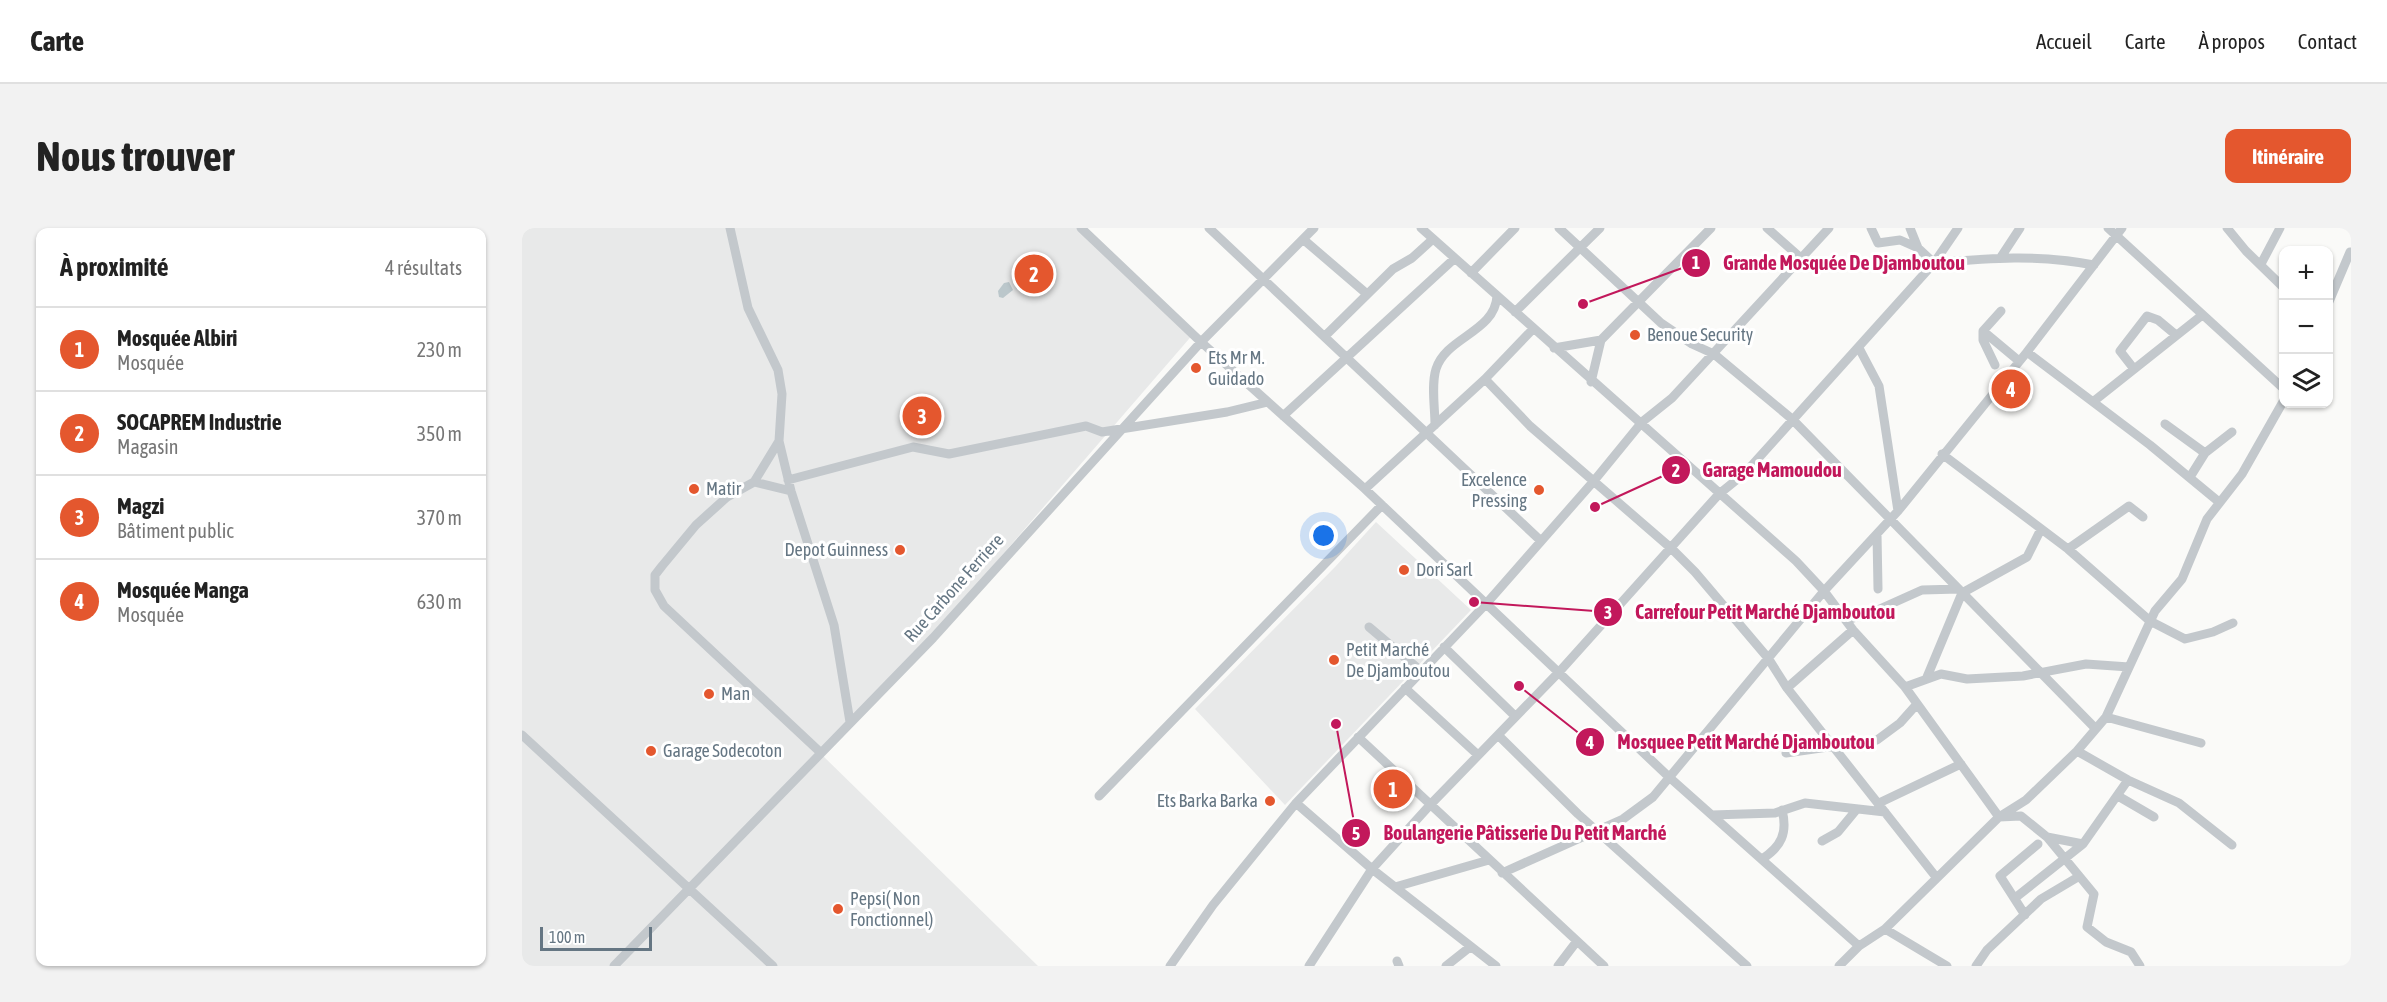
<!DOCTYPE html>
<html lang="fr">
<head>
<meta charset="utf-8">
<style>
  :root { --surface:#fff; --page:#f2f2f2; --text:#222; --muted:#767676; --line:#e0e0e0; --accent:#e4572e }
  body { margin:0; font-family:"Asap Condensed",sans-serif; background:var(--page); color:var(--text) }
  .controls { position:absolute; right:18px; top:18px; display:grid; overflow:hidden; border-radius:12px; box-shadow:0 2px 4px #0004 }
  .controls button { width:54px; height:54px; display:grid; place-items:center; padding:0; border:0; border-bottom:2px solid var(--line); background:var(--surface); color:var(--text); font:30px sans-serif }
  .scale { position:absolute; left:18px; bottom:15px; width:112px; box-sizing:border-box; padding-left:6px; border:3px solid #657683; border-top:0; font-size:16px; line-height:21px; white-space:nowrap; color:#657683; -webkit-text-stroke:4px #fff; paint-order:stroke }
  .you { position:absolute; left:802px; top:308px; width:21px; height:21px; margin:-15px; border:4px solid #fff; border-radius:50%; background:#1a73e8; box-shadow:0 0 0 9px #1a73e833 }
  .badge { display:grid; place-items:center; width:39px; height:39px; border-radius:50%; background:var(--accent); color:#fff; font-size:20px; font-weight:700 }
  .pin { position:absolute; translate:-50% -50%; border:3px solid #fff; box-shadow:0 2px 6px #0006 }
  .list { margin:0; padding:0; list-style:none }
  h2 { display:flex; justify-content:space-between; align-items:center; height:78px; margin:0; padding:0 24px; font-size:26px }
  h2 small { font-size:20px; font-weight:400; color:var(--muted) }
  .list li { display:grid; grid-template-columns:39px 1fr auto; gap:18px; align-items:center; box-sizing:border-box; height:84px; padding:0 24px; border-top:2px solid var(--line) }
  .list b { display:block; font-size:22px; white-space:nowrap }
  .list p { margin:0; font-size:20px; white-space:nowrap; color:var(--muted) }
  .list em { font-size:20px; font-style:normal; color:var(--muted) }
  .icon { flex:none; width:33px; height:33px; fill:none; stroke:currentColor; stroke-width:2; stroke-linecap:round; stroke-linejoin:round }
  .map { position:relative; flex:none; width:1829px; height:738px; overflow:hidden; border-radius:12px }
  header { display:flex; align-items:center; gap:36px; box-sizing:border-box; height:84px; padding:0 30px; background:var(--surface); border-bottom:2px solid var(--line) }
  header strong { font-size:28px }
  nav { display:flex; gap:33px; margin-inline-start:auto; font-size:21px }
  .intro { display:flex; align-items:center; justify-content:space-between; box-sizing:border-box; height:144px; padding:0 36px }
  h1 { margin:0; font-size:42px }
  .button { padding:15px 27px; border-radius:12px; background:var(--accent); color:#fff; font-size:21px; font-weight:700 }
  main { display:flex; gap:36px; padding:0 36px }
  aside { flex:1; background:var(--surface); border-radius:12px; box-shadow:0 2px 4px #0004 }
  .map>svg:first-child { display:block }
  .built { fill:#e8e9e9 }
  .water { fill:#bbc7cb }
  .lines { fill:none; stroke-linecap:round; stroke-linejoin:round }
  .minor { stroke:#c3c8cc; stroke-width:9 }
  .poi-dot { fill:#e4572e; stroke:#fff; stroke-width:2 }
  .labels { text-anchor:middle; stroke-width:6; stroke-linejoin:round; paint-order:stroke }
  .poi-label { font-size:18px; fill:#657683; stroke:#fff; text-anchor:start }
  .street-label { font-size:18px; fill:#657683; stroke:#fff }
  .leader { fill:none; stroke:#c2185b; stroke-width:2 }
  .callout-dot { fill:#c2185b; stroke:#fff; stroke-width:2 }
  .mark-label { font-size:18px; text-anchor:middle; font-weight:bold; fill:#fff }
  .callout-label { font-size:20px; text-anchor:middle; font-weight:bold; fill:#c2185b; stroke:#fff; stroke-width:6; stroke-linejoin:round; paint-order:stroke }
</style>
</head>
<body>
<header>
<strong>Carte</strong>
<nav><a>Accueil</a><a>Carte</a><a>À propos</a><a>Contact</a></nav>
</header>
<div class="intro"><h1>Nous trouver</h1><a class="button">Itinéraire</a></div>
<main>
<aside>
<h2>À proximité<small>4 résultats</small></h2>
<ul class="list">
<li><span class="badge">1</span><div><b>Mosquée Albiri</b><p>Mosquée</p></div><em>230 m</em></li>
<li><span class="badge">2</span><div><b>SOCAPREM Industrie</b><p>Magasin</p></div><em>350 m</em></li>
<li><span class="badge">3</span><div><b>Magzi</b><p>Bâtiment public</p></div><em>370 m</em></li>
<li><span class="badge">4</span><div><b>Mosquée Manga</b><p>Mosquée</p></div><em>630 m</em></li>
</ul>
</aside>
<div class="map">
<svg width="1829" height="738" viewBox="0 0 1829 738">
  <rect width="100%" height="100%" fill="#fafaf8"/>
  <path class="built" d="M0,0H560L673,104L372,452L299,526L516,738H0Z
    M854,294L949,382L763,577L673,481L813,339Z"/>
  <path class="water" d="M487,54L491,62L481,70L477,69L476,63L482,55Z"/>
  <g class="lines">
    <path class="minor" d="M208,0L226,80L256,142L260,166L257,213L269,263L312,397L328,494
      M559,0L679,114L843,261L1147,549L1337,718
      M687,0L1019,313
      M899,0L1274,333L1302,363L1331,402L1383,459L1477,589L1499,588L1525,609L1572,666L1565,699L1584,714L1609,724L1618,738
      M1037,0L1139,95L1170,116L1192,126L1270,191L1573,500
      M1245,0L1279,30
      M1349,0L1356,15L1378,12L1396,20
      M1388,0L1396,20L1412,35C1469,30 1515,26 1572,37
      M1586,0L1762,161
      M1705,0L1724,23L1762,60
      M782,12L845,66
      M1479,29L1498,0
      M1739,36L1758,0
      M949,45L993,0
      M1806,76L1828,24
      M1479,83L1461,103L1497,133
      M993,84L1078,0
      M1461,103V112L1473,137
      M803,108L871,41L890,30L911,11
      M1032,120L1079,112
      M1337,120L1357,158L1376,283
      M1505,124L1628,217L1697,274
      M1612,141L1598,123L1625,88L1636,92L1654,107
      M963,151L1008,198L1150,321L1173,344L1246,430L1265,460L1414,649
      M1069,154L1079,112L1189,0
      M1572,173L1679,88
      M761,188L932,31
      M1643,196L1683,225
      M913,197C913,180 909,157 914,141C924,109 973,104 975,68
      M257,213L232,254L205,269L174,297L140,338L133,347V362L142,378L298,524
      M1420,226L1546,321L1628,393L1663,411L1691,404L1711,395
      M1668,249L1683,225L1710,204
      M266,252L391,219L427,226L564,198L580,204L705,184L746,174
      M232,254L269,263
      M843,261L963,151L1011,101
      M1355,306L1356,361
      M1546,321L1607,278L1621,289
      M1325,392L1351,384L1400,362L1437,361
      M847,399L899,443
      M922,419L993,488
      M1405,449L1440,365L1505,329L1519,301
      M1383,459L1419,446L1445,451L1501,448L1564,436L1607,439
      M883,460L956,527
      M1265,460L1331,402
      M1584,489L1679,515
      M0,507L251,738
      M976,507L1056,586L1225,738
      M836,509L1082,738
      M1555,523L1606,552L1657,575L1710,617
      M1264,525L1355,512L1378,495L1395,476
      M577,568L860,277
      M1596,568L1632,589
      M774,575L850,641L974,738
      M1357,575L1439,536
      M1190,587L1253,585L1283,575L1363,584
      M1525,609L1561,616
      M1300,613L1316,604L1335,581
      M1240,631C1259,619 1266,605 1260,582
      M980,645L1101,591L1131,569L1302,363L1376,283L1505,124L1600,0
      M873,659L967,632
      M1493,670L1561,616L1606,552
      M1503,687L1478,648L1516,616
      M1363,701L1425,738
      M875,733L877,738
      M92,738L411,410L679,114L792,0
      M648,738L691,677L774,575L964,376L1071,254L1120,194L1150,170L1307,0
      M787,738L850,641L908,577L1038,443L1197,266L1223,245L1412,35L1436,0
      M924,738L948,719
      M1036,738L1055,713
      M1317,738L1337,718L1363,701L1477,589L1504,572L1555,523L1584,489L1633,383L1660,351L1685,291L1720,246L1762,172
      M1454,738L1465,722L1519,671L1556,649"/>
  </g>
  <g class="poi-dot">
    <circle cx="1113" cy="107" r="6"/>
    <circle cx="674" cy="140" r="6"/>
    <circle cx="172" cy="261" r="6"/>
    <circle cx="1017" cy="262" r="6"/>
    <circle cx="378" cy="322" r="6"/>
    <circle cx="882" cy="342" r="6"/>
    <circle cx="812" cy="432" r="6"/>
    <circle cx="187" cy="466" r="6"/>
    <circle cx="129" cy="523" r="6"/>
    <circle cx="748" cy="573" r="6"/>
    <circle cx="316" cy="681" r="6"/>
  </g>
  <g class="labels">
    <g class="poi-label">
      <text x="1125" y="113">Benoue Security</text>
      <text x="686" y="136">Ets Mr M.<tspan x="686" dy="21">Guidado</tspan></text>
      <text x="1005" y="258" text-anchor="end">Excelence<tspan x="1005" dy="21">Pressing</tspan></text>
      <text x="184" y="267">Matir</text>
      <text x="366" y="328" text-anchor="end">Depot Guinness</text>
      <text x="894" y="348">Dori Sarl</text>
      <text x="824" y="428">Petit Marché<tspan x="824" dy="21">De Djamboutou</tspan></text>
      <text x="199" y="472">Man</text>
      <text x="141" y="529">Garage Sodecoton</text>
      <text x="736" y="579" text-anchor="end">Ets Barka Barka</text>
      <text x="328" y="677">Pepsi( Non<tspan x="328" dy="21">Fonctionnel)</tspan></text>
    </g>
    <g class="street-label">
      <text transform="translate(432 360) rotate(-48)" y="6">Rue Carbone Ferriere</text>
    </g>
  </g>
  <path class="leader" d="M1061 76L1174 35M1073 279L1154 242M952 374L1086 384M997 458L1068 514M814 496L834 605"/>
  <g class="callout-dot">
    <circle cx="1061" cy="76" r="6"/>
    <circle cx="1073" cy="279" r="6"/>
    <circle cx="952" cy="374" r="6"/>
    <circle cx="997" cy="458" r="6"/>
    <circle cx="814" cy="496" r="6"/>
    <circle cx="1174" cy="35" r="15"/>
    <circle cx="1154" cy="242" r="15"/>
    <circle cx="1086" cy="384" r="15"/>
    <circle cx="1068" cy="514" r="15"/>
    <circle cx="834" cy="605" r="15"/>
  </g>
  <g class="mark-label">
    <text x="1174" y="41">1</text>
    <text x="1154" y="249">2</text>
    <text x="1086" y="391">3</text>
    <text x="1068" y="521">4</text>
    <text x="834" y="612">5</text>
  </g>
  <g class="callout-label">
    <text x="1322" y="42">Grande Mosquée De Djamboutou</text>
    <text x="1250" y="249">Garage Mamoudou</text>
    <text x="1243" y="391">Carrefour Petit Marché Djamboutou</text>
    <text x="1224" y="521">Mosquee Petit Marché Djamboutou</text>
    <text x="1003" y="612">Boulangerie Pâtisserie Du Petit Marché</text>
  </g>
</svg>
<div class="controls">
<button>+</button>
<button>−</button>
<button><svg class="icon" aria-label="layers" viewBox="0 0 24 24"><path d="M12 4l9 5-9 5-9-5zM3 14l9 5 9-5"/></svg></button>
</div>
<div class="scale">100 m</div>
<div class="you"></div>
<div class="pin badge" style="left:871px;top:561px">1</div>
<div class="pin badge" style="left:512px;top:46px">2</div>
<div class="pin badge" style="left:400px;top:188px">3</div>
<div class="pin badge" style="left:1489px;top:161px">4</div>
</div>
</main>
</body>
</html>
